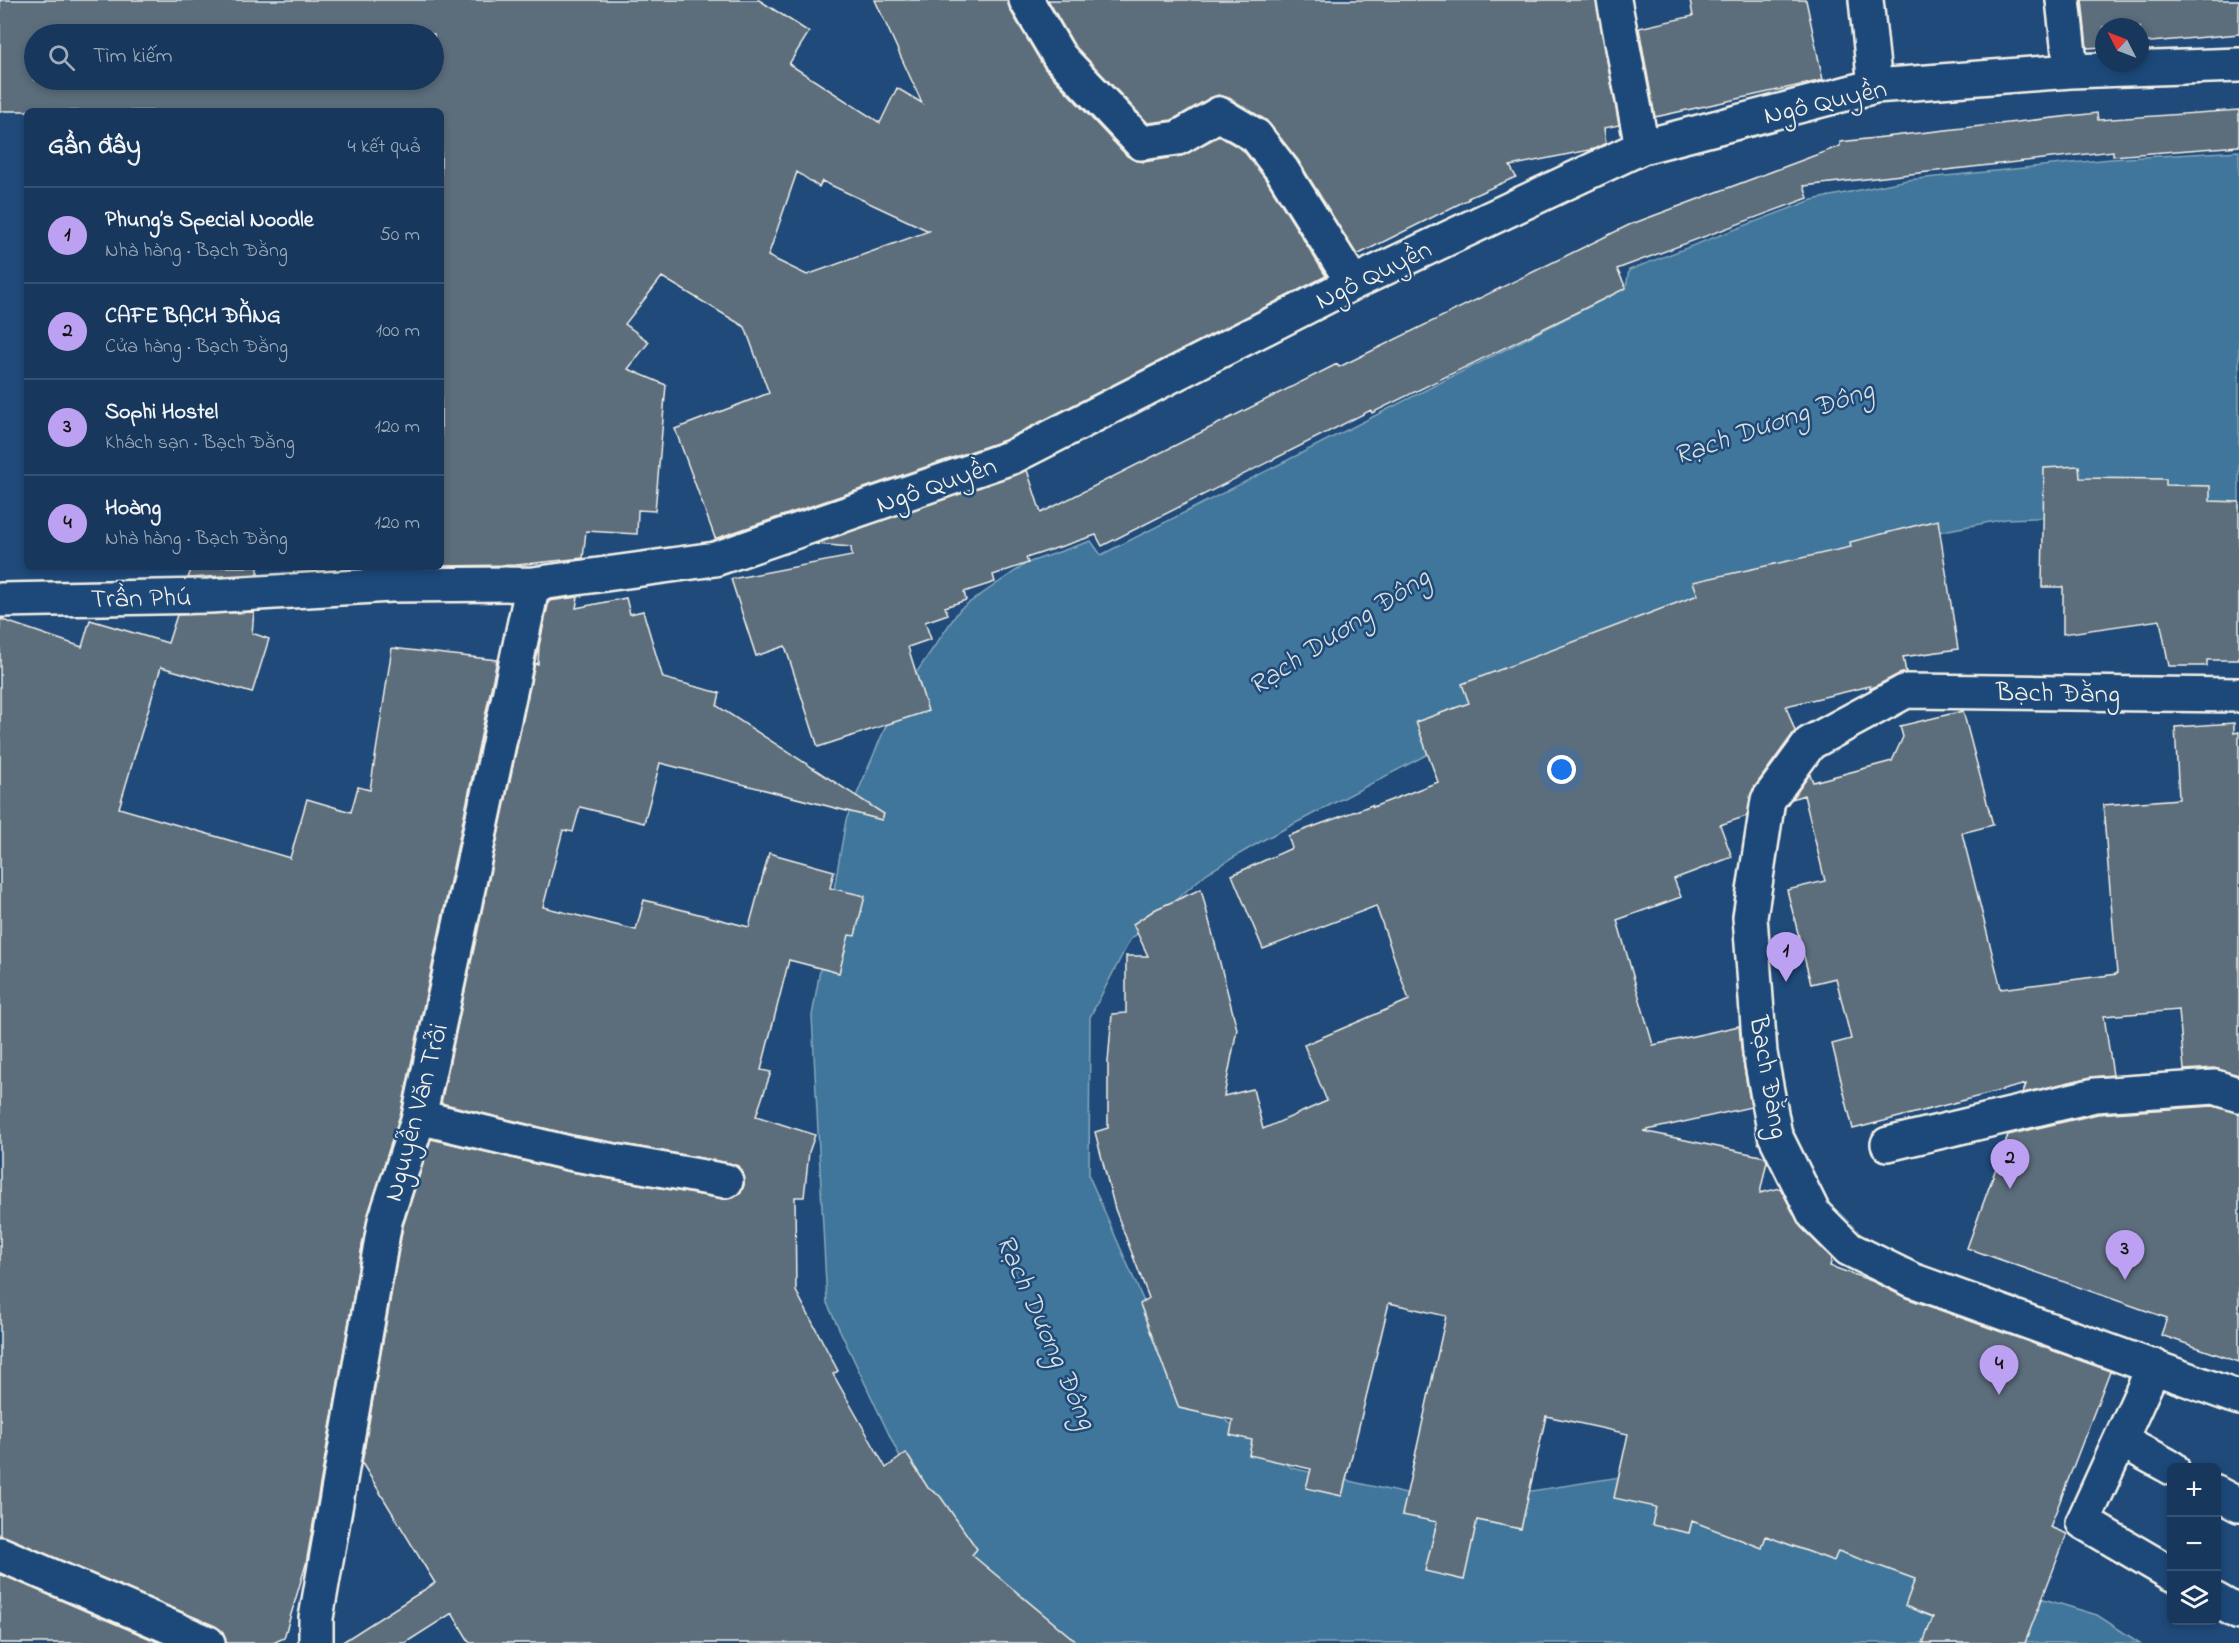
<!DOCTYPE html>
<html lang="vi">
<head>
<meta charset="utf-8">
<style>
  :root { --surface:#17385c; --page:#203f62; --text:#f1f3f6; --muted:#9eacbb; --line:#365272; --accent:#bca0f2 }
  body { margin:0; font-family:"Indie Flower",sans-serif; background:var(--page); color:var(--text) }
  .controls { position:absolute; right:18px; bottom:18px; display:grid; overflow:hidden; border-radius:9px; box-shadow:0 3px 9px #0003 }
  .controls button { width:54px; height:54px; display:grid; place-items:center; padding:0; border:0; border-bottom:2px solid var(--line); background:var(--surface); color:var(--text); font:30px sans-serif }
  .compass { position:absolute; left:2095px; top:18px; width:54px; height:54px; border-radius:50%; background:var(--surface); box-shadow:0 3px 9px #0003; rotate:312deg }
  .you { position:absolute; left:1562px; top:770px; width:21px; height:21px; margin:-15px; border:4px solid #fff; border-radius:50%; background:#1a73e8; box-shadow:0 0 0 9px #1a73e833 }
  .badge { display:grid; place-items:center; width:39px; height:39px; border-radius:50%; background:var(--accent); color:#111; font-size:20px; font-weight:700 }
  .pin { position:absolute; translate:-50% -50px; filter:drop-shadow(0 2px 3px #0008) }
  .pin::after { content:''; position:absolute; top:32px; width:21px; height:18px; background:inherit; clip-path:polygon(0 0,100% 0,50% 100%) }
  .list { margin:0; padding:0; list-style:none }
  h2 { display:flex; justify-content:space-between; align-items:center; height:78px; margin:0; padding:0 24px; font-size:26px }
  h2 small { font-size:20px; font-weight:400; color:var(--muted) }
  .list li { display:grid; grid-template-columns:39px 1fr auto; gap:18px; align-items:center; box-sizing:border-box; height:96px; padding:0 24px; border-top:2px solid var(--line) }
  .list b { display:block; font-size:22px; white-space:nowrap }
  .list p { margin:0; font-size:20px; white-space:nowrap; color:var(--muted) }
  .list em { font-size:20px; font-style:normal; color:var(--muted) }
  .icon { flex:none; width:33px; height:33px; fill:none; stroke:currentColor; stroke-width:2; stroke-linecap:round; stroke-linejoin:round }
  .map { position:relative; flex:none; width:2239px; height:1643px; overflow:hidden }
  .search { position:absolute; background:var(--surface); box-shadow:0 3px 9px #0003; left:24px; top:24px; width:420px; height:66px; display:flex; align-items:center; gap:15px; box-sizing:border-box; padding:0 21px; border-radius:33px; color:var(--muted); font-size:22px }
  .panel { position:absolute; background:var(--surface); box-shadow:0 3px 9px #0003; left:24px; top:108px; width:420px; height:462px; border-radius:9px }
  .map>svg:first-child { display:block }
  .water { fill:#3f769b; stroke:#87a7ba; stroke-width:1.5 }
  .building { fill:#5c6d7c; stroke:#f4f1e8; stroke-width:1.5; fill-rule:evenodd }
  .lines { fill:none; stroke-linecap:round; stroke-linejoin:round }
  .minor-casing { stroke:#f4f1e8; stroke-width:38 }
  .minor { stroke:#1f4a7a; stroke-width:33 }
  .labels { text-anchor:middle; stroke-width:5; stroke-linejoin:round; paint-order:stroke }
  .street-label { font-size:27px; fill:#f4f1e8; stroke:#1f4a7a }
  .water-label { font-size:28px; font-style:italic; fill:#d9dfdc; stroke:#1f4a7a }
</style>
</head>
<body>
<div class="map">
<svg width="2239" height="1643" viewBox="0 0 2239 1643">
  <rect width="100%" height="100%" fill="#1f4a7a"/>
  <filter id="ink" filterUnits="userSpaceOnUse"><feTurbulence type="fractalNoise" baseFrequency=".0167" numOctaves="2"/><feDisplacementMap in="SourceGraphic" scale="12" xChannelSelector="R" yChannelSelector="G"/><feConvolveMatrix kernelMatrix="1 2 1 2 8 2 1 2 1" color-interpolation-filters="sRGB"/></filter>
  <g filter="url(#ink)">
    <path class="water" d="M2239,151V511L2006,519L1823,554L1522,705L1265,839L1207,873L1130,940L1090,1017L1089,1176L1182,1389L1292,1468L1450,1504L1620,1477L1847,1540L2097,1615L2140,1643H1040L937,1536L827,1303L812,1016L846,820L896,702L960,609L1027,563L1091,541L1101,555L1626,288L1629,270L1812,200L1907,180L2111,159Z"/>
    <path class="building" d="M0,0H759L809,32L789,64L880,123L897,88L922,103L875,0H1007L1010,10L1045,69L1127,156L1134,160L1144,162L1181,156L1219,136L1243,150L1267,181L1326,276L1005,440L717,538H715L675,429L769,393L745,327L662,277L625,324L649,342L628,369L666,385L655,511L638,510L637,534L586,531L583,558L516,565L441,566V111H0ZM34,34H434V80H34ZM797,172L819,187L822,181L929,231L807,275L768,256Z
      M1048,0H1596L1619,125L1604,128L1606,143L1594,149L1510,166L1516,177L1468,198L1469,199L1357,255L1298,160L1266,120L1229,98L1218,95L1210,98L1172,120L1148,123L1074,45Z
      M1690,0H1806L1823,80L1655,117L1639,28L1693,16Z
      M2082,0H2239V34L2140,43V27H2104V47L2087,48Z
      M2239,110V146L2113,156V151L1804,186L1808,198L1617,269L1626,288L1372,413L1371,410L1102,546L1096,535L1026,558L1028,563L993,575L995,582L964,592L966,600L945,607L948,614L925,622L931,639L908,647L928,711L818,747L785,646L756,656L731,579L852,556L851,547L815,544L1027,470L1041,513L1337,364L1339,367L1629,225L1840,146V142L2097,113L2098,120Z
      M2079,466L2080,478L2166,479V485L2210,486V501L2239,502V660H2207V666H2169L2160,620L2063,634V587H2042L2044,468Z
      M1938,520L1958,649L1903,657L1906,672L1897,675L1870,689V686L1786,706L1795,731L1753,789L1747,816L1720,825L1732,857L1674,879L1681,897L1617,920L1653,1045L1739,1026L1742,1056L1751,1107L1643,1131L1765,1157L1767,1161L1760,1193L1780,1188L1801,1227L1832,1258L1830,1266L1872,1281L1906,1298L2110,1371L2050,1527L2067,1534L2025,1643H1923L1933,1617L1905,1606L1915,1579L1838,1551L1834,1561L1766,1536L1762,1548L1692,1521L1689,1533L1652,1525L1656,1507L1614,1498L1628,1434L1546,1416L1521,1529L1477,1520L1464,1580L1425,1571L1437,1522L1402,1515L1446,1316L1389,1303L1342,1496L1306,1488L1311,1469L1249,1455L1252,1440L1230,1435L1233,1420L1179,1408L1140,1304L1149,1298L1115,1209L1095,1132L1108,1128V1062L1112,1014L1126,1013V956H1148L1133,924L1156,909L1201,889L1237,1029L1224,1096L1253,1089L1263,1129L1327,1101L1304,1045L1409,1000L1376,906L1263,949L1232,875L1292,848L1288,836L1372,805L1373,807L1438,782L1416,722L1469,703L1462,684L1698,595L1693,582L1851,547L1850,542Z
      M192,567H258V574L188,578Z
      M578,597L576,608L626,598L630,614L643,611L663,678L720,693L717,706L884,814L882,820L660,763L644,823L580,807L573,832L563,830L543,907L636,930L644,900L749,927L769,853L834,871L830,888L865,896L855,936L849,935L839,973L789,960L761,1070L771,1072L756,1116L815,1135L809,1152L804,1197H795L796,1291L838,1371L833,1374L886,1468L906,1453L928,1488L940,1496L977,1549L972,1555L1078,1643H470L452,1613L405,1643H341L435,1583L362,1463L403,1226L431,1139L565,1171L723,1199L733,1198L741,1193L744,1185L743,1174L738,1166L729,1163L573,1135L441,1103L535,663L538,664L539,646L549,601Z
      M254,612L252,633L269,639L252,693L161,667L119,808L290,858L307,799L351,812L358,787L370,790L392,648L497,660L401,1112L367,1218L306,1564L284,1638L273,1643H226L223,1632L215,1626L7,1537L0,1536V619L82,647L90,620L168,643L177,615Z
      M1963,711L1993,825L1962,833L2001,989L2117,974L2103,805L2179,799L2175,727L2234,723V733L2239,732V1075L2214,1068L2184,1070L2179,1010L2104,1016L2113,1075L2091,1077L2023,1093L2026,1084L1853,1129L1832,1044L1851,1039L1836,978L1811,984L1787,890L1825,881L1804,795L1792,799L1810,774L1813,782L1892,761L1903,737L1900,726Z
      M2213,1106L2239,1113V1362L2161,1335L2167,1318L1967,1248L2008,1135L2098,1114Z
      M0,1574L160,1643H0Z"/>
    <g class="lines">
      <defs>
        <path id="minor" d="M1026,0L1059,56L1141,143L1178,138L1219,114L1256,136L1282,170L1353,283
          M1614,0L1642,147
          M1866,0L1875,86
          M2063,0L2071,71
          M0,600L209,596L391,585L533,584L715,559L1012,457L1353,283L1642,147L1875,86L2071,71L2239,65
          M2239,695L1906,691L1810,743L1768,800L1750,917L1760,1053L1775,1135L1814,1214L1849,1249L1912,1280L2239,1398
          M419,1117L569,1153L726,1181
          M1888,1144L2095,1095L2215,1087L2239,1095
          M2154,1366L2083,1522L2172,1574
          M2121,1440L2172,1468
          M2216,1493L2239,1505
          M0,1554L208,1643
          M2216,1600L2239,1613
          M316,1643V1618L385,1221L419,1117L533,584"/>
      </defs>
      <use href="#minor" class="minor-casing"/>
      <use href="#minor" class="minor"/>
    </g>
  </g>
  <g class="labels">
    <g class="street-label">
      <text transform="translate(1825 101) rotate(-13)" y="9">Ngô Quyền</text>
      <text transform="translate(1373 274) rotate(-26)" y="9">Ngô Quyền</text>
      <text transform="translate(936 484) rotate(-19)" y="9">Ngô Quyền</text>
      <text transform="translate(141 597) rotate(-1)" y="9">Trần Phú</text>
      <text transform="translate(2058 692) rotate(1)" y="9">Bạch Đằng</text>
      <text transform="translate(1770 1077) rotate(80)" y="9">Bạch Đằng</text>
      <text transform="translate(415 1112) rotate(-75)" y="9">Nguyễn Văn Trỗi</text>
    </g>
    <g class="water-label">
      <text transform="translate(1773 421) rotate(-19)" y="10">Rạch Dương Đông</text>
      <text transform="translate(1338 630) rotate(-33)" y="10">Rạch Dương Đông</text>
      <text transform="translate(1048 1331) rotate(66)" y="10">Rạch Dương Đông</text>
    </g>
  </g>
</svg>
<div class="controls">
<button>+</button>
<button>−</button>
<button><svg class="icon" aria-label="layers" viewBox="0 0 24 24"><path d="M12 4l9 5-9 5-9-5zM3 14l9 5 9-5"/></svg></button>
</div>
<svg class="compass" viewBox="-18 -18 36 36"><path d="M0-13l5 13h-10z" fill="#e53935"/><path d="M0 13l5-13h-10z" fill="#9eacbb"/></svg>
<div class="you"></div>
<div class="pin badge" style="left:1786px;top:982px">1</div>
<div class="pin badge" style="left:2010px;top:1189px">2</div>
<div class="pin badge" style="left:2125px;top:1280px">3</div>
<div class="pin badge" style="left:1999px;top:1395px">4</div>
<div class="search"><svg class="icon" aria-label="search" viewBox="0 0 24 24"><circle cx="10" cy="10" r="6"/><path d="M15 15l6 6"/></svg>Tìm kiếm</div>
<section class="panel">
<h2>Gần đây<small>4 kết quả</small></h2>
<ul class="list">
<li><span class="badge">1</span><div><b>Phung’s Special Noodle</b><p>Nhà hàng · Bạch Đằng</p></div><em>50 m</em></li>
<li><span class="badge">2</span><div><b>CAFE BẠCH ĐẰNG</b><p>Cửa hàng · Bạch Đằng</p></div><em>100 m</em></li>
<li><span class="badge">3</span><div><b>Sophi Hostel</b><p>Khách sạn · Bạch Đằng</p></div><em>120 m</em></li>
<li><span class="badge">4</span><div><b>Hoàng</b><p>Nhà hàng · Bạch Đằng</p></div><em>120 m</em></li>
</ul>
</section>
</div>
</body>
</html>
